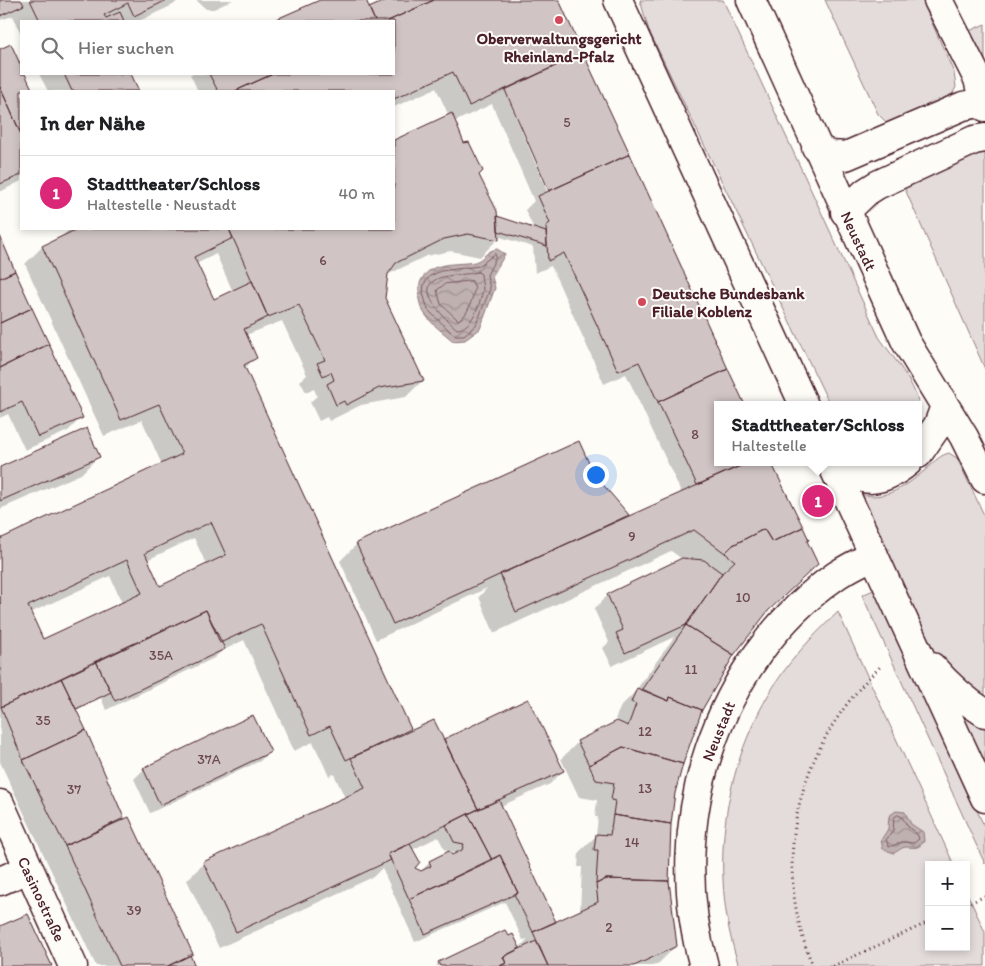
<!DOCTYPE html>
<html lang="de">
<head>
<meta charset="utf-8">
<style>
  :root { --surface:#fff; --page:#f6f6f6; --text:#202124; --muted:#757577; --line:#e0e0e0; --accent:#db2777 }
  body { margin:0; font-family:Itim,sans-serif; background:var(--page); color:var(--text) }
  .controls { position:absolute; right:15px; bottom:15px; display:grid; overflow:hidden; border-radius:0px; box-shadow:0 2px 8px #0003 }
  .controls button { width:45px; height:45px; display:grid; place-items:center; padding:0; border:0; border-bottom:1px solid var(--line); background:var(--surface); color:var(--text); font:25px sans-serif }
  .you { position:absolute; left:595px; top:474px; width:18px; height:18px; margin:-12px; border:4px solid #fff; border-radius:50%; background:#1a73e8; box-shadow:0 0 0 8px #1a73e833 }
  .badge { display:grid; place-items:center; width:32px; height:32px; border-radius:50%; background:var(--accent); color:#fff; font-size:16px; font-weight:700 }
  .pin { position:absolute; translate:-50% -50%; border:2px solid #fff; box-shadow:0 1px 5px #0006 }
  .popup { position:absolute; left:714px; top:401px; width:208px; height:65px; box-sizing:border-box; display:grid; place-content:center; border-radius:0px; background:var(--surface); filter:drop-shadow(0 1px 4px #0005); font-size:16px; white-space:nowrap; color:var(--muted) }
  .popup b { font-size:19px; color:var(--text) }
  .popup::after { content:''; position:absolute; left:50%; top:100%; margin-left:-10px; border:10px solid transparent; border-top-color:var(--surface) }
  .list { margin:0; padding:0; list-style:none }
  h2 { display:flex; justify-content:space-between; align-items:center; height:65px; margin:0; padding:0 20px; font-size:21px }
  h2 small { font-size:16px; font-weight:400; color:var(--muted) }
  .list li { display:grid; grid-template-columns:32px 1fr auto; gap:15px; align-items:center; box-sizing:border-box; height:75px; padding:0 20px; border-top:1px solid var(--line) }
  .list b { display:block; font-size:19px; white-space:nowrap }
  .list p { margin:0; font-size:16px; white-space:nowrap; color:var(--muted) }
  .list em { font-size:16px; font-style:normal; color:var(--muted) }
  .icon { flex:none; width:28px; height:28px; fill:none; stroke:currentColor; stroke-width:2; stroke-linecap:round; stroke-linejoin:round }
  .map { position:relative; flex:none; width:985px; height:966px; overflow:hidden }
  .search { position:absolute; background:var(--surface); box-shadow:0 2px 8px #0003; left:20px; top:20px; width:375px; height:55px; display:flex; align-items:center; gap:12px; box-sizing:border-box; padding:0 18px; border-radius:0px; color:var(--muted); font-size:19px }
  .panel { position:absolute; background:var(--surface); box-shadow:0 2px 8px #0003; left:20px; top:90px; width:375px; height:140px; border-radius:0px }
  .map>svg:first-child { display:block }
  .green { fill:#e3dcda; stroke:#967e82 }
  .water { fill:url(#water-waves); stroke:#91777b }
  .shadow { fill:#0003; fill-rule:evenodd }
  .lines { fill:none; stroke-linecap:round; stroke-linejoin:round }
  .shore { stroke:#795961; stroke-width:1 }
  .building { fill:#d0c5c4; stroke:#4a1f2b; fill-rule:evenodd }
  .minor-casing { stroke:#4a1f2b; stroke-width:31 }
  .path { stroke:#4a1f2b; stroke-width:3; stroke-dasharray:1 4; stroke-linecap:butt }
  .minor { stroke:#fdfcf7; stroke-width:28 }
  .poi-dot { fill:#d1495b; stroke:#fdfcf7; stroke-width:2 }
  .labels { text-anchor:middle; stroke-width:4; stroke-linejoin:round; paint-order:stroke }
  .number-label { font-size:14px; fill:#6c4851 }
  .poi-label { font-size:16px; font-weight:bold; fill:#4a1f2b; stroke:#fdfcf7 }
  .street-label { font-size:16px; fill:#4a1f2b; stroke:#fdfcf7 }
</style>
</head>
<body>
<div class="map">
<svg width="985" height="966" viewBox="0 0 985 966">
  <defs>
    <pattern id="water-waves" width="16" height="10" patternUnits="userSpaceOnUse" patternTransform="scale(1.25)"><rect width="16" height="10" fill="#c0b1b1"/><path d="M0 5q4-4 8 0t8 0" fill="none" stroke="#9e8f90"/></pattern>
  </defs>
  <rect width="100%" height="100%" fill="#fdfcf7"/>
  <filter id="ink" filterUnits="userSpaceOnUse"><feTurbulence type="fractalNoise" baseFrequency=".02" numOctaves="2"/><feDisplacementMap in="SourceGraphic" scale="10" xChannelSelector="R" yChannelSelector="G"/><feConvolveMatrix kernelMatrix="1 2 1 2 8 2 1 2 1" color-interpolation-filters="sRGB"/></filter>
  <g filter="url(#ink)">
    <path class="green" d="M640,0H723L879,337C891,355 927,396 918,419V405H830L649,31Z
      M825,0H922L954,73L956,87L950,99L895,126L887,123L878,114Z
      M985,24V61L967,32Z
      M974,153H985V369L904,187Z
      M949,453L957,458L985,517V769L854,492C881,503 903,489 924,471C933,463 938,456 949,453Z
      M876,589L985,828V864L862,595Z
      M838,612L954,865H929V947H966V891L985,932V966H739C706,869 724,754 784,671C800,649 819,630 838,612Z"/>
    <path class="water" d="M497,249L505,254L492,277L495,288L480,329L465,340L453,341C443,332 432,325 425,314C413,297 417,271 440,266C451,263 463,264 475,262C484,259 487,250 497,249Z
      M896,811L905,812L911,824L923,832L924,841C918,850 914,847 906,847C902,847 898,851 894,853L883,849L881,840L888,829L889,816Z"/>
    <path class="shadow" d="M0,0H179L173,5L139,21H21V34L13,16L0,20Z
      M196,0H233L214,9H206Z
      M323,0H364L369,10L390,0H557L744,405H718V462H770L802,527L764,614L733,654L701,709L681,763L674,793L668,851L671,916L676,946L659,963L652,966H436L439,963L519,948L528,939L523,940L505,902L415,942L382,868L373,877L219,948L187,880L204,863L345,798L334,774L329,776L313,742L294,751L244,640L222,651L214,658L106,710L101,698L75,711L194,966H96L0,762V541L162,465L142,420L104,436L25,264L42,247L59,239L70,229H394V141L449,116L436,88L394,107V91H198L190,74H394V21H275ZM507,96H509L552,197L550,198ZM492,104L534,201L525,210L534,229L496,217L454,122ZM497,236L533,247L535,273L551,266L604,384L626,374L682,494L621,521L627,515L593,475L357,544L340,561L376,640L487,588L479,597L494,633L671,551L682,559L608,595L594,609L609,642L603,648L612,666L674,637L634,693L621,706L615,719L619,721L578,742L561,759L579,797L597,800L595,817H598L596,836L579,852L578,867H582L580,912L555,923L501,806L550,784L563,771L410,731L244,369L255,358L246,335L282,321L307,375L300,381L306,392L314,389L317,396L310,402L319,421L327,417L329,421L361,405L406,397L423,380L384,298L387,275L426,256L451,251L480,257L497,240ZM216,254L233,292L214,301L196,264ZM194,538L207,566L160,588L147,560ZM110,576L122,603L42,641L30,613ZM438,837L445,850L455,853V855L430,862L420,872L414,868L412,850Z
      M11,46L21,74H23L31,91H21V181L0,192V50Z
      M39,74H129L137,91H48Z
      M0,238L82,417L68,431L25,450L8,414L0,418Z
      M98,457L81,474L0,509V468Z
      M253,717L269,752L260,761L150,813L134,779L144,769Z"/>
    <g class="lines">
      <path class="shore" d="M495,254L496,257L487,275L490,289L476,325L464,335H454L428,310L423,293L424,284L430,276L441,271L479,266Z
        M478,272L481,274C481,279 483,285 483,290C480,303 472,329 457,329C445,319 409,285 443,277C454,274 467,275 478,272Z
        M472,281L475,288C472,298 469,316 458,320L441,304L437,290L445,284Z
        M898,815L902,817L908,827L917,834L919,839L914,843L902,842L889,847L886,840L893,831L894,818Z"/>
    </g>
    <path class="building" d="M0,0H21L24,5L0,16Z
      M30,0H167L134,16L128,3L104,15L106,18L120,12L124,21H40Z
      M320,0H366L375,21H272Z
      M387,0H434L388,21H375L369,8Z
      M434,0H559L583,53L469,106L453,72L394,99V91H235L273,74H394V21H388Z
      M11,44L21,66V74H25L33,91H21V134L0,87V49Z
      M583,53L630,154L549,191L505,90Z
      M64,74H131L139,91H72Z
      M209,74H273L235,91H218Z
      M0,87L21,134V175L0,184Z
      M452,113L464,143L469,142L483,171L479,175L497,211L499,240L468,234L444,239L396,263L388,274L385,298L424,381L379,388L346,405L344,401L336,405L327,384L334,380L331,372L323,376L317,363L325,360L299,305L268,317L229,229H394V140Z
      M630,154L728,369L658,402L639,362L618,371L564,253L548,261L546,226L550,223L538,196Z
      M497,216L546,232L547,246L498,231Z
      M77,229H229L233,238L194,257L214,299L252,281L268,317L244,329L257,358L244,365L411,729L346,760L330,726L311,735L261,624L220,643L206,610L1,707L0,539L182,454L159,404L121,420L42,246ZM211,522L226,555L160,586L145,553ZM127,560L142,593L43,639L28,606Z
      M0,236L15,271L0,278Z
      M15,271L32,308L0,323V278Z
      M32,308L49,344L0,368V323Z
      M49,344L83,418L38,437L22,402L0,412V368Z
      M728,369L745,405H718V462H749L697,485L658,402Z
      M87,428L100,457L0,501V467Z
      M579,441L594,474L629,515L393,624L356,543Z
      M749,462H771L803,527L772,542L764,529L733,545L725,553L694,530L516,612L500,574Z
      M803,527L809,540L807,541L818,564L768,611L734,655L686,625L722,573L735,561L725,553L733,545L764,529L772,542Z
      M682,558L704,560L722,573L686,625L625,653L616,633L623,630L607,594Z
      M206,610L225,649L115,701L96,661Z
      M686,625L734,655L702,710L670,697L669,701L642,689Z
      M96,661L111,692L76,709L61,678Z
      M61,678L86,730L23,760L1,707Z
      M637,688L669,701L670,697L702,710L683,764L623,747L589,765L577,741L617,721L628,726L636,704L631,702Z
      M528,699L564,771L478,809L444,739Z
      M253,715L271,752L160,805L143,768Z
      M434,720L478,809L388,854L391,860L236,932L203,862L365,788L351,758Z
      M86,730L124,818L65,846L23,760Z
      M623,747L683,764L675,793L671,824L613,815L615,801L611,800L614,783L596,780L589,765Z
      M499,800L556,922L533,932L514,894L518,893L500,855L492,860L468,814Z
      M468,814L492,860L409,899L388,854L410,844L420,862L415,868L421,871L431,866L429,861L449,851L452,855L462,850L464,844L454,842L446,825Z
      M613,815L671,824L669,881L606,879L596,884L598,850H594L596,834L610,835Z
      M129,817L193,954L168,966H120L65,846Z
      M500,855L518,893L425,934L409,899Z
      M606,879L669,881L677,946L634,966H548L533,932L598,902L596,884Z
      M28,914L52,966H0V926Z
      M505,930L509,936L513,934L520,948L503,957L506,963L500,966H440L438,962Z
      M536,941L548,966H500L506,963L503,957Z
      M190,955L195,966H168Z"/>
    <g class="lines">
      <defs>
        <path id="minor" d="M618,0L804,405
          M751,0L906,342L964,437L985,479
          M938,0L978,79L985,107
          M816,147L830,155L846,156L963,106L985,102
          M845,212L866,192L877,185L974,140L985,138
          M918,454L938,425L945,406
          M831,462L985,798
          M832,462C860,484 880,485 908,462
          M932,667C948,685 965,701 985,713
          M0,804L73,966
          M0,881L28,869
          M704,966C663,825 715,660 837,575C849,567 862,561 874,555"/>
      </defs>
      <use href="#minor" class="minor-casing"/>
      <path class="path" d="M966,905L985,896
        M813,966C768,859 798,745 881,666
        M833,966L929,922"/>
      <use href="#minor" class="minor"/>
    </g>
  </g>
  <g class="poi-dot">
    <circle cx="559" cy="20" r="5"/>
    <circle cx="642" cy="302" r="5"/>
  </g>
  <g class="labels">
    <g class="number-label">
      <text x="567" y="127">5</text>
      <text x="323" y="265">6</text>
      <text x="695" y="439">8</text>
      <text x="632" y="541">9</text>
      <text x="743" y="602">10</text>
      <text x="161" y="660">35A</text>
      <text x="691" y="674">11</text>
      <text x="43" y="725">35</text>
      <text x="645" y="736">12</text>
      <text x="209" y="764">37A</text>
      <text x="645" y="793">13</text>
      <text x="74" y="794">37</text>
      <text x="632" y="847">14</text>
      <text x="134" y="915">39</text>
      <text x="609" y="932">2</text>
    </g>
    <g class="poi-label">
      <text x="559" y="44">Oberverwaltungsgericht<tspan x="559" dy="18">Rheinland-Pfalz</tspan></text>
      <text x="652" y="299" text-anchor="start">Deutsche Bundesbank<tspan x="652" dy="18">Filiale Koblenz</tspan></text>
    </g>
    <g class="street-label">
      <text transform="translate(859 241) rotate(65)" y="6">Neustadt</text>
      <text transform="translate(718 731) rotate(-68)" y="6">Neustadt</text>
      <text transform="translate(42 899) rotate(65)" y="6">Casinostraße</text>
    </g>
  </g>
</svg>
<div class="controls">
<button>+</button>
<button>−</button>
</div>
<div class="you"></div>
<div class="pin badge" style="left:818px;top:501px">1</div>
<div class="popup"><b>Stadttheater/Schloss</b>Haltestelle</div>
<div class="search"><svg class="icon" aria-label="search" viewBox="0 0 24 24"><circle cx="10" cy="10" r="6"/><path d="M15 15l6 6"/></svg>Hier suchen</div>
<section class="panel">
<h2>In der Nähe<small></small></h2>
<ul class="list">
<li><span class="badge">1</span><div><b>Stadttheater/Schloss</b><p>Haltestelle · Neustadt</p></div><em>40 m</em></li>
</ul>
</section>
</div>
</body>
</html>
